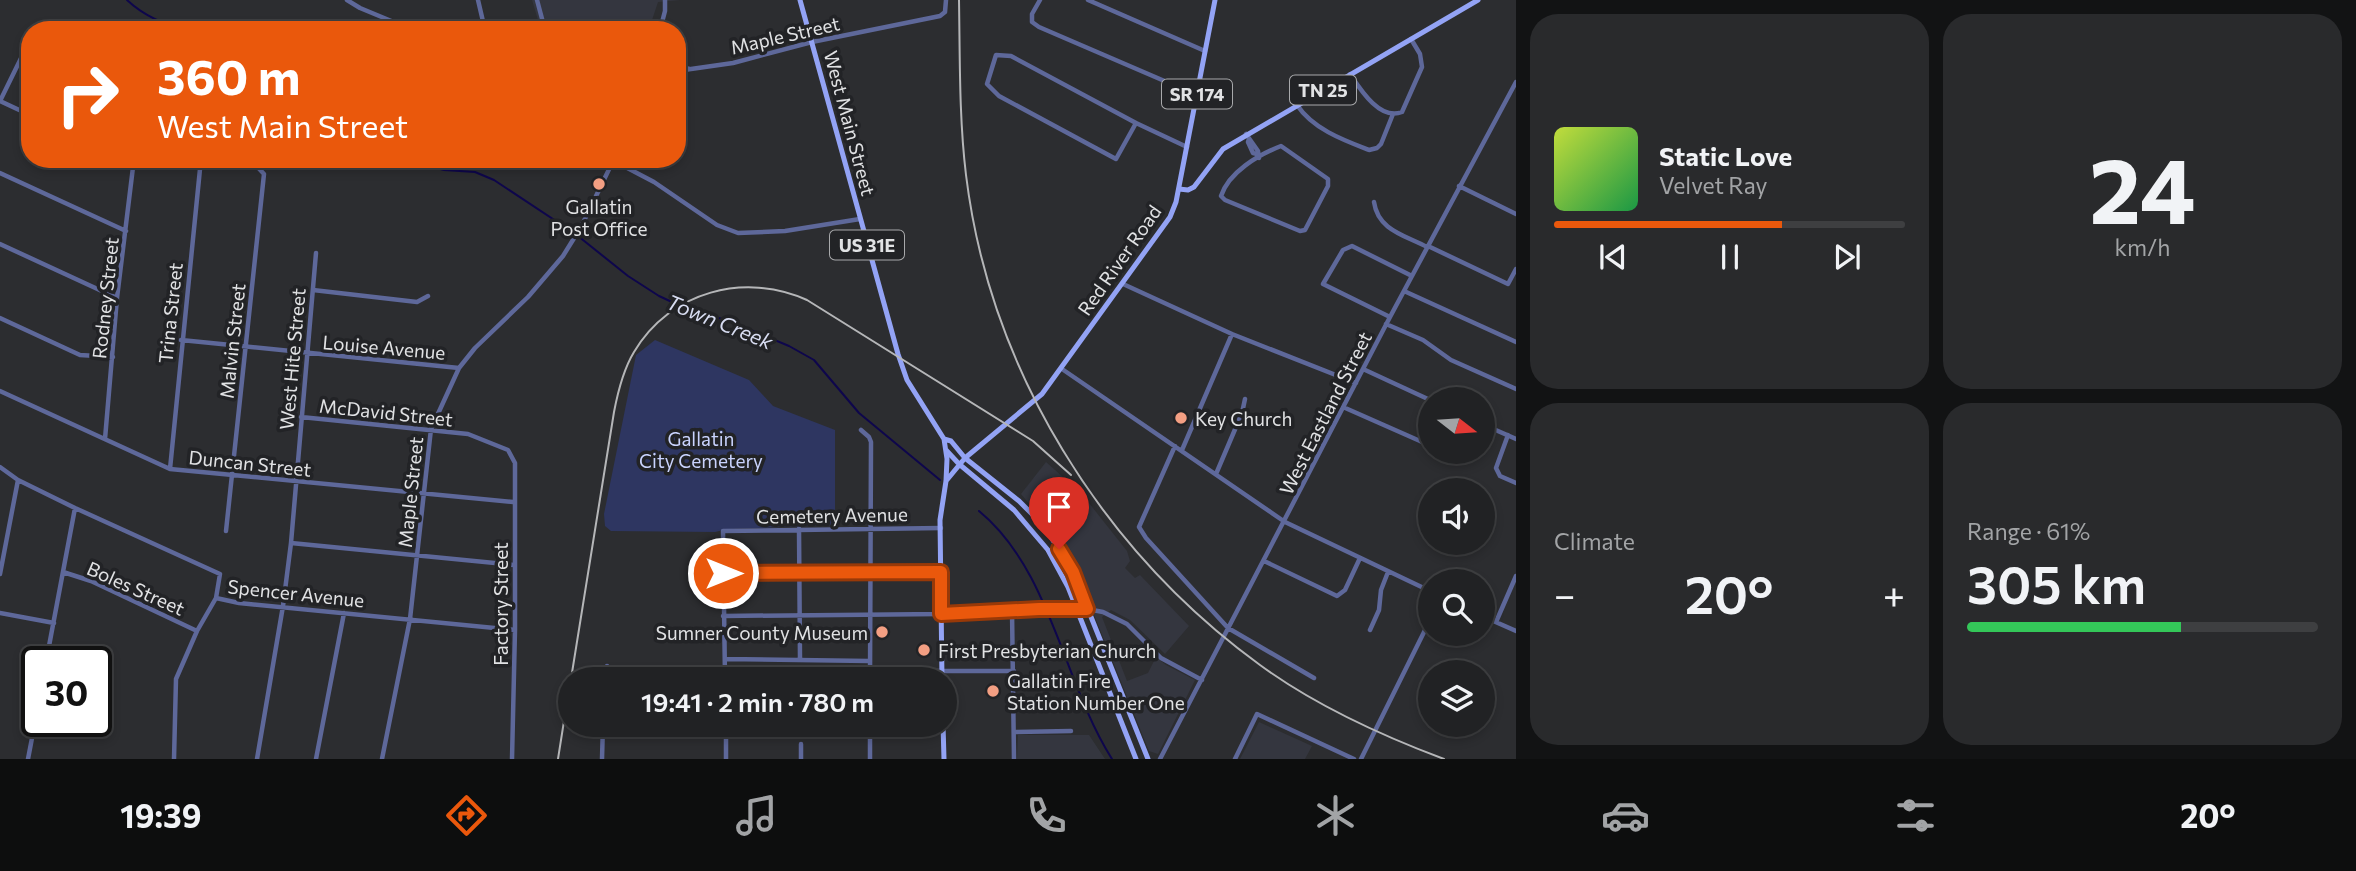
<!DOCTYPE html>
<html lang="en">
<head>
<meta charset="utf-8">
<style>
  body { margin:0; font-family:Commissioner,sans-serif; background:#292a2c; color:#f1f3f6; height:100vh; display:flex; flex-direction:column; font-size:26px; white-space:nowrap }
  * { box-sizing:border-box; margin:0 }
  p { font-size:23px; color:#a2a4a6 }
  .icon { flex:none; width:38px; height:38px; fill:none; stroke:currentColor; stroke-width:2; stroke-linecap:round; stroke-linejoin:round }
  .map { position:relative; flex:1; overflow:hidden }
  .details { display:flex; flex-direction:column; gap:14px; padding:14px; background:#121314; width:840px }
  .details>* { flex:none }
  .hud { position:absolute; left:21px; top:21px; width:665px; height:147px; border-radius:28px; box-shadow:0 4px 10px #0003,0 0 0 2px #3e3f41; background:#ea580c; color:#fff; overflow:hidden }
  .needle { width:46px; rotate:107deg }
  .buttons { position:absolute; left:1418px; top:387px; display:grid; gap:14px }
  .buttons a { display:grid; place-items:center; width:77px; height:77px; border-radius:50%; background:#212224; box-shadow:0 4px 10px #0003,0 0 0 2px #3e3f41; font-size:35px }
  .speed { position:absolute; left:21px; top:646px; display:flex; gap:14px; font-size:35px; font-weight:700; text-align:center }
  .speed>* { display:grid; place-content:center; width:91px; height:91px; border-radius:50%; background:#212224; box-shadow:0 4px 10px #0003,0 0 0 2px #3e3f41; line-height:1 }
  .speed .limit { border:4px solid #111; border-radius:10px; background:#fff; color:#111 }
  .pin { position:absolute; display:grid; place-items:center; width:60px; height:60px; color:#fff; margin:-72px -30px; border-radius:50% 50% 50% 0; rotate:-45deg; box-shadow:0 0 7px #0007 }
  .pin .icon { rotate:45deg }
  .me { position:absolute; width:77px; margin:-38px; rotate:90deg; stroke-linejoin:round; filter:drop-shadow(0 0 5px #0008) }
  .turn { display:flex; align-items:center; gap:24px; height:147px; padding:0 21px; font-size:32px }
  .turn .icon { width:91px; height:91px; stroke-width:2.5 }
  .turn b { display:block; font-size:49px; line-height:60px }
  .big { font-size:52px; font-weight:600; line-height:1.1 }
  .details .tile { flex:1; display:flex; flex-direction:column; justify-content:center; gap:10px; min-width:0; padding:0 24px; border-radius:28px; background:#292a2c }
  .details .dial { align-items:center; gap:0 }
  .dial b { font-size:91px; line-height:1 }
  .song { display:flex; align-items:center; gap:21px }
  .cover { width:84px; height:84px; border-radius:10px; background:linear-gradient(135deg,hsl(70 70% 55%),hsl(140 70% 35%)) }
  .played { height:7px; border-radius:4px; background:linear-gradient(90deg,#ea580c 65%,#3e3f41 65%) }
  .keys { display:flex; justify-content:space-around; direction:ltr }
  .heat { display:flex; justify-content:space-between; align-items:center; font-size:38px; direction:ltr }
  .charge { height:10px; border-radius:5px; background:linear-gradient(90deg,#34c759 61%,#3e3f41 0) }
  .details .tiles { flex:1; display:grid; gap:14px; grid-template-columns:repeat(2,1fr) }
  .trip { position:absolute; left:558px; top:667px; width:399px; height:70px; border-radius:35px; background:#212224; box-shadow:0 4px 10px #0003,0 0 0 2px #3e3f41; font-weight:600; line-height:70px; text-align:center }
  .dock { display:flex; height:112px; justify-content:space-around; align-items:center; background:#0d0e0e; color:#a2a4a6 }
  .dock .icon { width:49px; height:49px }
  .dock .active { color:#ea580c }
  .dock b { font-size:32px; color:#f1f3f6 }
  main { display:flex; flex:1; min-height:0 }
  .map>svg:first-child { display:block }
</style>
</head>
<body>
<main>
<div class="map">
<svg width="1516" height="759" viewBox="0 0 1516 759">
  <rect width="100%" height="100%" fill="#2c2d30"/>
  <path fill="#34363f" d="M 532,0 L 680,0 L 658,2 L 651,23 L 646,30 L 541,30 Z
    M 1046,462 L 1081,493 L 1127,551 L 1130,561 L 1125,568 L 1135,578 L 1140,575 L 1189,626 L 1165,654 L 1130,620 L 1111,610 L 1102,617 L 1127,681 L 1148,673 L 1156,657 L 1166,665 L 1195,680 L 1158,754 L 1149,751 L 1076,570 L 1063,545 L 1021,494 Z
    M 1259,722 L 1312,746 L 1305,759 L 1240,759 Z
    M 1018,735 L 1089,735 L 1105,759 L 1017,759 Z"/>
  <path fill="#2e3661" d="M 655,340 L 749,380 L 773,406 L 835,430 L 835,525 L 728,529 L 715,532 L 611,531 L 605,526 L 604,514 L 636,355 Z"/>
  <g fill="none" stroke-linecap="round" stroke-linejoin="round">
    <path stroke="#0e064c" stroke-width="2" d="M 127,0 C 143,15 165,25 187,30
      M 404,159 L 444,170 L 475,172 L 494,180 L 574,233
      M 578,236 L 628,276 L 659,296 L 687,309 L 729,321 L 789,346 L 814,360 L 859,413 L 940,480
      M 979,511 C 1051,570 1063,682 1112,759"/>
    <path stroke="#5e689a" stroke-width="4.5" d="M 347,0 L 360,8 L 413,30
      M 478,0 L 485,30
      M 537,0 L 545,30
      M 1040,0 L 1032,14 L 1032,22 L 1039,27 L 1197,95
      M 1088,0 L 1205,51
      M 660,30 L 665,11 L 665,0
      M 996,55 L 1011,56 L 1136,123 L 1116,159 L 999,96 L 987,84 Z
      M 677,65 L 689,69
      M 677,71 L 733,63 L 812,42 L 940,16 L 945,12 L 946,0
      M 1350,74 C 1360,89 1380,121 1402,112 L 1422,67 L 1420,54 L 1411,39
      M 0,101 L 26,48 L 30,47
      M 0,101 L 30,115
      M 1297,105 C 1313,129 1343,140 1369,150 L 1377,148 L 1381,144 L 1393,114
      M 1136,123 L 1187,147
      M 1246,134 L 1258,151 L 1259,158
      M 1249,139 L 1248,142 L 1253,153 L 1257,154
      M 1281,146 L 1328,179 L 1328,186 L 1305,230 L 1300,231 L 1225,200 L 1221,196 C 1229,172 1258,155 1281,146 Z
      M 122,159 L 133,165
      M 614,161 L 654,182 L 717,225 L 738,233 L 785,231 L 860,219
      M 0,173 L 126,231
      M 1459,186 L 1516,214
      M 1374,202 C 1378,230 1404,235 1427,247
      M 0,244 L 117,298
      M 1428,246 L 1508,284 L 1516,269
      M 1123,284 L 1232,334 L 1356,383
      M 313,290 L 417,302 L 428,296
      M 1404,291 L 1516,342
      M 1390,317 L 1323,284 L 1343,250 L 1352,246 L 1412,276
      M 0,318 L 80,355 L 113,357
      M 1386,324 L 1423,340 L 1451,360 L 1516,389
      M 181,340 L 459,368
      M 1062,369 L 1285,522 L 1430,591
      M 1363,369 L 1430,400
      M 0,391 L 170,469 L 513,502
      M 1343,407 L 1420,441 L 1424,443 L 1430,439
      M 301,417 L 468,434 L 508,450 L 515,463 L 515,630 L 512,759
      M 1482,424 L 1516,439
      M 861,430 L 869,437 L 871,442 L 870,679
      M 1508,435 L 1496,468 L 1500,476 L 1516,483
      M 105,439 L 117,298 L 134,159
      M 1175,446 L 1139,527 L 1146,538 L 1228,628 L 1314,678
      M 1182,450 L 1232,334
      M 0,467 L 18,480 L 75,508 L 220,574 L 216,598 L 197,631 L 176,679 L 174,759
      M 170,469 L 201,159
      M 1216,474 L 1242,413 L 1245,399
      M 799,529 L 800,660
      M 226,531 L 264,174 L 250,159
      M 291,543 L 514,565
      M 1264,561 L 1337,596 L 1345,590 L 1360,558
      M 63,572 L 91,581 L 197,631
      M 723,573 L 941,572
      M 0,574 L 18,480
      M 216,598 L 239,603 L 515,630
      M 1012,610 L 1014,759
      M 0,613 L 54,623
      M 723,616 L 941,614 L 1049,608 L 1087,609 L 1103,612 L 1127,624 L 1161,658 L 1202,680
      M 1482,616 L 1516,631
      M 1496,622 L 1516,576
      M 1370,630 L 1379,610 L 1381,590 L 1388,572
      M 725,659 L 869,661
      M 46,662 L 75,508
      M 870,671 L 1014,671
      M 606,679 L 607,666
      M 725,679 L 723,531 L 941,528
      M 726,724 L 726,759
      M 1014,732 L 1071,731
      M 28,759 L 37,712
      M 257,759 L 283,606 L 291,543 L 316,253
      M 316,759 L 344,613
      M 382,759 L 410,619 L 431,429 L 459,368 L 475,348 L 528,297 L 563,256 L 581,227 L 614,159
      M 602,759 L 603,724
      M 801,759 L 801,744
      M 870,759 L 870,724
      M 1160,759 L 1390,317 L 1516,82
      M 1235,759 L 1257,714 L 1354,759
      M 1361,759 L 1430,620"/>
    <path stroke="#93a3f5" stroke-width="5" d="M 800,0 L 898,354 L 907,380 L 944,439 L 947,459 L 946,481 L 940,520 L 942,679
      M 1179,189 L 1188,190 L 1194,187 L 1223,149 L 1478,0
      M 944,439 L 951,441 L 965,458 L 1019,501 L 1044,526 L 1073,572 L 1148,759
      M 946,450 L 959,464 L 1014,510 L 1048,550 L 1068,587 L 1136,759
      M 946,481 L 965,458 L 1042,394 L 1170,217 L 1176,202 L 1215,0
      M 943,724 L 944,759"/>
    <path stroke="#b5b6b8" stroke-width="2" d="M 959,0 C 960,58 959,117 966,175 C 990,370 1102,550 1260,665 C 1316,706 1380,735 1444,759
      M 571,679 L 614,412 C 618,391 623,370 634,352 C 670,291 745,272 807,300 L 1033,441 L 1071,475
      M 558,759 L 570,683"/>
  </g>
  <g fill="none" stroke-linecap="round" stroke-linejoin="round">
    <defs>
      <path id="route" d="M 723,573 L 941,572 L 941,614 L 1039,609 L 1087,609 L 1073,572 L 1059,549"/>
    </defs>
    <use href="#route" stroke="#983908" stroke-width="18"/>
    <use href="#route" stroke="#ea580c" stroke-width="12"/>
  </g>
  <g fill="#f39f83" stroke="#222326" stroke-width="2.5">
    <circle cx="599" cy="184" r="7"/>
    <circle cx="1181" cy="418" r="7"/>
    <circle cx="882" cy="632" r="7"/>
    <circle cx="924" cy="650" r="7"/>
    <circle cx="993" cy="691" r="7"/>
  </g>
  <g text-anchor="middle" dominant-baseline="central" stroke-width="7" stroke-linejoin="round" paint-order="stroke">
    <g fill="#222326" stroke="#a8a9ab" stroke-width="2">
      <rect x="1290" y="75.5" width="66" height="29" rx="5"/>
      <rect x="1162" y="79.5" width="70" height="29" rx="5"/>
      <rect x="830" y="230.5" width="74" height="29" rx="5"/>
    </g>
    <g font-size="18" font-weight="bold" fill="#e1e2e4">
      <text x="1323" y="90">TN 25</text>
      <text x="1197" y="94">SR 174</text>
      <text x="867" y="245">US 31E</text>
    </g>
    <g font-size="19" fill="#e1e2e4" stroke="#222326">
      <text transform="translate(785 35) rotate(-13)">Maple Street</text>
      <text transform="translate(850 123) rotate(75)">West Main Street</text>
      <text transform="translate(1119 260) rotate(-55)">Red River Road</text>
      <text transform="translate(105 298) rotate(-84)">Rodney Street</text>
      <text transform="translate(170 313) rotate(-84)">Trina Street</text>
      <text transform="translate(232 341) rotate(-84)">Malvin Street</text>
      <text transform="translate(384 347) rotate(5)">Louise Avenue</text>
      <text transform="translate(292 359) rotate(-85)">West Hite Street</text>
      <text transform="translate(386 412) rotate(6)">McDavid Street</text>
      <text transform="translate(1325 413) rotate(-63)">West Eastland Street</text>
      <text transform="translate(250 463) rotate(6)">Duncan Street</text>
      <text transform="translate(410 492) rotate(-84)">Maple Street</text>
      <text transform="translate(832 515) rotate(-1)">Cemetery Avenue</text>
      <text transform="translate(136 588) rotate(24)">Boles Street</text>
      <text transform="translate(296 593) rotate(6)">Spencer Avenue</text>
      <text transform="translate(500 604) rotate(-90)">Factory Street</text>
    </g>
    <g font-size="19" fill="#e1e2e4" stroke="#222326" text-anchor="start">
      <text x="599" y="206" text-anchor="middle">Gallatin<tspan x="599" dy="22">Post Office</tspan></text>
      <text x="1195" y="418">Key Church</text>
      <text x="868" y="632" text-anchor="end">Sumner County Museum</text>
      <text x="938" y="650">First Presbyterian Church</text>
      <text x="1007" y="680">Gallatin Fire<tspan x="1007" dy="22">Station Number One</tspan></text>
    </g>
    <g font-size="19" fill="#c9d3fd" stroke="#222326">
      <text x="701" y="438">Gallatin<tspan x="701" dy="22">City Cemetery</tspan></text>
    </g>
    <g font-size="21" font-style="italic" fill="#d7dcf1" stroke="#222326">
      <text transform="translate(720 321) rotate(22)">Town Creek</text>
    </g>
  </g>
</svg>
<div class="buttons">
<a><svg class="needle" viewBox="-14 -14 28 28"><path d="M0-13l5 13h-10z" fill="#e53935"/><path d="M0 13l5-13h-10z" fill="#a2a4a6"/></svg></a>
<a><svg class="icon" aria-label="sound" viewBox="0 0 24 24"><path d="M4 9h4l5-4v14l-5-4H4zM17 9q2 3 0 6"/></svg></a>
<a><svg class="icon" aria-label="search" viewBox="0 0 24 24"><circle cx="10" cy="10" r="6"/><path d="M15 15l6 6"/></svg></a>
<a><svg class="icon" aria-label="layers" viewBox="0 0 24 24"><path d="M12 4l9 5-9 5-9-5zM3 14l9 5 9-5"/></svg></a>
</div>
<div class="speed"><div class="limit">30</div></div>
<div class="pin" style="left:1059px;top:549px;background:#d93025"><svg class="icon" aria-label="arrive" viewBox="0 0 24 24"><path d="M6 21V4h12l-3 4 3 4H6"/></svg></div>
<svg class="me" style="left:723px;top:573px" viewBox="-20 -20 40 40"><circle r="17" fill="#ea580c" stroke="#fff" stroke-width="3"/><path d="M0-11L8 9 0 5-8 9z" fill="#fff"/></svg>
<div class="trip">19:41 · 2 min · 780 m</div>
<div class="hud">
<div class="turn"><svg class="icon" aria-label="right" viewBox="0 0 24 24"><path d="M7 20v-9h11M14 6l5 5-5 5"/></svg><div><b>360 m</b>West Main Street</div></div>
</div>
</div>
<section class="details">
<div class="tiles">
<div class="tile">
<div class="song"><i class="cover"></i><div><b>Static Love</b><p>Velvet Ray</p></div></div>
<div class="played"></div>
<div class="keys"><svg class="icon" aria-label="previous" viewBox="0 0 24 24"><path d="M18 5L8 12l10 7zM5 5v14"/></svg><svg class="icon" aria-label="pause" viewBox="0 0 24 24"><path d="M8 5v14M16 5v14"/></svg><svg class="icon" aria-label="next" viewBox="0 0 24 24"><path d="M6 5l10 7-10 7zM19 5v14"/></svg></div>
</div>
<div class="tile dial"><b>24</b><p>km/h</p></div>
<div class="tile"><p>Climate</p>
<div class="heat"><a>−</a><b class="big">20°</b><a>+</a></div>
</div>
<div class="tile"><p>Range · 61%</p><b class="big">305 km</b><div class="charge"></div></div>
</div>
</section>
</main>
<nav class="dock">
<b>19:39</b>
<svg class="icon active" aria-label="directions" viewBox="0 0 24 24"><path d="M12 3l9 9-9 9-9-9zM9 14v-3h6M13 9l2 2-2 2"/></svg>
<svg class="icon" aria-label="music" viewBox="0 0 24 24"><path d="M9 18V5l10-2v13"/><circle cx="6" cy="18" r="3"/><circle cx="16" cy="16" r="3"/></svg>
<svg class="icon" aria-label="phone" viewBox="0 0 24 24"><path d="M5 4h4l2 5-3 2q2 4 5 5l2-3 5 2v4C11 20 4 13 5 4z"/></svg>
<svg class="icon" aria-label="climate" viewBox="0 0 24 24"><path d="M12 3v18M4 7l16 10M4 17L20 7"/></svg>
<svg class="icon" aria-label="car" viewBox="0 0 24 24"><path d="M5 17H2v-5l4-1 3-4h7l3 4 3 1v5h-3M9 17h6M6 11h13"/><circle cx="7" cy="17" r="2"/><circle cx="17" cy="17" r="2"/></svg>
<svg class="icon" aria-label="filters" viewBox="0 0 24 24"><path d="M4 7h16M4 17h16"/><circle cx="9" cy="7" r="2"/><circle cx="15" cy="17" r="2"/></svg>
<b>20°</b>
</nav>
</body>
</html>
